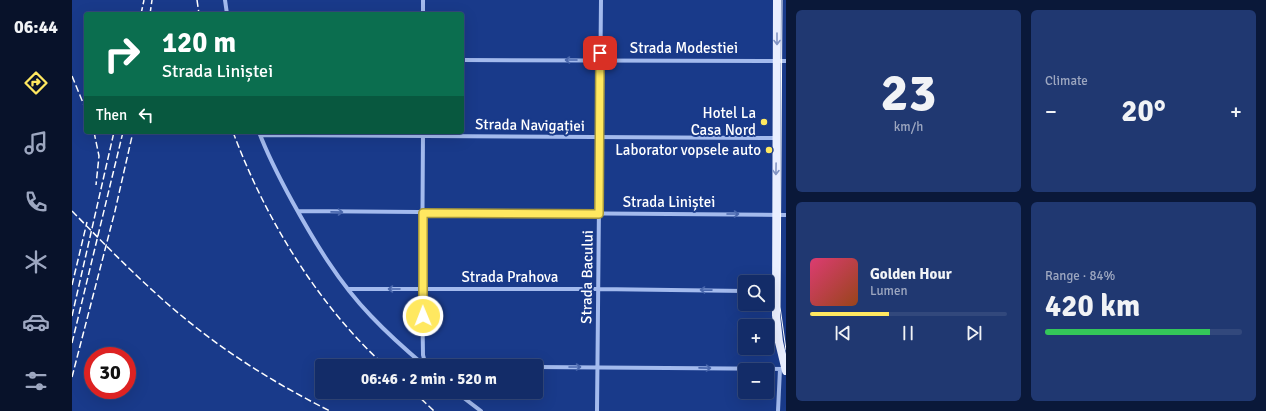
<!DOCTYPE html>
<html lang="en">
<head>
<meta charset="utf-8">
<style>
  body { margin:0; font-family:Signika,sans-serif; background:#203871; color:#f1f3f6; height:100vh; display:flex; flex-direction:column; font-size:15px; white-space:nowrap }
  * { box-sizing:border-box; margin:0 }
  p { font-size:13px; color:#9da7c0 }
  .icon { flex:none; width:22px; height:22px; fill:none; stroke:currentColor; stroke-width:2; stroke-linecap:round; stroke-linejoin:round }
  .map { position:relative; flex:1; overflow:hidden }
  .sheet { display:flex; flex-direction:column; gap:10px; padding:10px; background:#0a1839; width:480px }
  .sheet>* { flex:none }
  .top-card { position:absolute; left:12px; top:12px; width:380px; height:122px; border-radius:4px; box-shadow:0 4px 16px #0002,0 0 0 1px #32487c; background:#0b6e4f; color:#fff; overflow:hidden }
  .tools { position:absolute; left:666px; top:275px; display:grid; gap:8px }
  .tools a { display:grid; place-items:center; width:36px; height:36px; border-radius:4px; background:#132c68; box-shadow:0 4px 16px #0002,0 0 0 1px #32487c; font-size:20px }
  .speed { position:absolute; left:12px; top:347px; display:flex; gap:8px; font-size:20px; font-weight:700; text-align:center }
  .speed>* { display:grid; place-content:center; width:52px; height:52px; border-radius:50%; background:#132c68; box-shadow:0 4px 16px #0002,0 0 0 1px #32487c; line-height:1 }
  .speed .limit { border:6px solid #d22; background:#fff; color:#111 }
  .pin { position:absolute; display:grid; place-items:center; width:34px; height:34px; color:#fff; margin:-17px; border-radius:8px; box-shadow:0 2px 6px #0006 }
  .me { position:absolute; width:44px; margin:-22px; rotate:359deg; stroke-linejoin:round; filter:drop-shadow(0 0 3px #0008) }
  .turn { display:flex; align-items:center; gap:14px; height:84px; padding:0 12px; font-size:18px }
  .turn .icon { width:52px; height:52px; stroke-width:2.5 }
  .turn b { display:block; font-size:28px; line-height:34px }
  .then { display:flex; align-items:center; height:38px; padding:0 12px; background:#0003; gap:8px; font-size:15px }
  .big { font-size:30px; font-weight:800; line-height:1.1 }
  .sheet .tile { flex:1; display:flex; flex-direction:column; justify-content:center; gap:6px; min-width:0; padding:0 14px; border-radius:6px; background:#203871 }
  .sheet .dial { align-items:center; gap:0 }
  .dial b { font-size:52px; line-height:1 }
  .song { display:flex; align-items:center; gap:12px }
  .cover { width:48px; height:48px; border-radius:6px; background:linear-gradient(135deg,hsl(340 70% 55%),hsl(20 70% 35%)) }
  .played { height:4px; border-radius:2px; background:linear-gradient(90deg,#ffe860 40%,#32487c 40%) }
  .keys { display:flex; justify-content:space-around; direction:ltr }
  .heat { display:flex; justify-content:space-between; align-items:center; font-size:22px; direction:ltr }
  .charge { height:6px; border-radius:3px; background:linear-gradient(90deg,#34c759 84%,#32487c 0) }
  .sheet .tiles { flex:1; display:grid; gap:10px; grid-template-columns:repeat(2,1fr) }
  .trip { position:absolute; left:243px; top:359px; width:228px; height:40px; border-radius:4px; background:#132c68; box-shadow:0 4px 16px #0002,0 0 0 1px #32487c; font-weight:800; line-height:40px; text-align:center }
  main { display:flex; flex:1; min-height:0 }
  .tab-bar { display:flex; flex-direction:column; width:72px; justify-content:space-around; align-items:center; background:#08122a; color:#9da7c0 }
  .tab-bar .icon { width:28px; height:28px }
  .tab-bar .selected { color:#ffe860 }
  .tab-bar b { font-size:18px; color:#f1f3f6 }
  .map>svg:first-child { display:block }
</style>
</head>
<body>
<main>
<nav class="tab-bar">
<b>06:44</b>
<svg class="icon selected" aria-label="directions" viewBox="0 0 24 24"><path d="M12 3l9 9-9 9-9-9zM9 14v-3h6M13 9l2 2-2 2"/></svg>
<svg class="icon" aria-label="music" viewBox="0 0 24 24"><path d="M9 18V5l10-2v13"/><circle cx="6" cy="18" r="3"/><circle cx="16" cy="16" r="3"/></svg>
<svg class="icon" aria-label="phone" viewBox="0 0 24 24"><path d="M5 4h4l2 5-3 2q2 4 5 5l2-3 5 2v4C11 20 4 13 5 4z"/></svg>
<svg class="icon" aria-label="climate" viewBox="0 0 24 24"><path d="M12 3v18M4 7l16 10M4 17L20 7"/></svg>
<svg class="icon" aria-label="car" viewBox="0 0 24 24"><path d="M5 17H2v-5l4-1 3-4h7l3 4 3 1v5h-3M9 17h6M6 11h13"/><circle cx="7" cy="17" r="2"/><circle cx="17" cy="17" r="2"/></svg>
<svg class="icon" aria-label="filters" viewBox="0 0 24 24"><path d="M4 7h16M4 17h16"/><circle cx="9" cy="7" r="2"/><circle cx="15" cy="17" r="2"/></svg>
</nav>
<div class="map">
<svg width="714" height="411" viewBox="0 0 714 411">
  <rect width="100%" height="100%" fill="#193a8a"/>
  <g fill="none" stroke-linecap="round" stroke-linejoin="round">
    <path stroke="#a3baed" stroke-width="4" d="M 153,0 L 155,14
      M 351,14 L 351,0
      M 390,60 L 714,61
      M 187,132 C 196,156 208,179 220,201 C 242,241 267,283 299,316 C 316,334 334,350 353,366
      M 351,132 L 350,289 L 351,355 L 354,366
      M 188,135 L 705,138
      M 226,211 L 714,215
      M 276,289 L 526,289 L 673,291
      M 695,291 L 704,291
      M 464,367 L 713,369
      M 384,392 L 409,411
      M 525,411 L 529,0
      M 706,411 L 708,369"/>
    <path stroke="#eaefff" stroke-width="8" d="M 705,0 L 704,315 L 707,342 L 714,371"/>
    <path stroke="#fff" stroke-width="1" d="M 710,0 L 708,307 L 714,350"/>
    <path stroke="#fff" stroke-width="1.5" stroke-dasharray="7 3" stroke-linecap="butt" d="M 125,0 L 127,14
      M 69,14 L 72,0
      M 78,14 L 80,0
      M 0,76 L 14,110
      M 22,132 L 27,156 L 24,185
      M 161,132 C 193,218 245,304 313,366
      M 0,211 C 40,252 81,294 126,329 C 167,361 212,388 258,411
      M 0,285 L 15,222
      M 0,316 L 42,132
      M 0,343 L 51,132
      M 0,377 L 43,211 L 61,132
      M 342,392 L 362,411"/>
  </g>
  <defs><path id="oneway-shaft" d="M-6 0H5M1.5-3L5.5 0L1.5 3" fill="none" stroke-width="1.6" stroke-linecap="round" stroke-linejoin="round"/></defs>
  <g stroke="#8294c4">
    <use href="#oneway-shaft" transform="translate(705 39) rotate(90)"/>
    <use href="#oneway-shaft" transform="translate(704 169) rotate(91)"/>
  </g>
  <g stroke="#4967ad">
    <use href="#oneway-shaft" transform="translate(499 60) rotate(180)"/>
    <use href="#oneway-shaft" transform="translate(265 212) rotate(1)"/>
    <use href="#oneway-shaft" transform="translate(661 214)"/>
    <use href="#oneway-shaft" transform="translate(322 289) rotate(180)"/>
    <use href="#oneway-shaft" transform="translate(634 290) rotate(-179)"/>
    <use href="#oneway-shaft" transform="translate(503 367)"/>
    <use href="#oneway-shaft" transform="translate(633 368) rotate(1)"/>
  </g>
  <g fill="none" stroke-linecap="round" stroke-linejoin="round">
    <defs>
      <path id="route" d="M 351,316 L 351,213 L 527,214 L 528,53"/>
    </defs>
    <use href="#route" stroke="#a6973e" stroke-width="10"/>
    <use href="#route" stroke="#ffe860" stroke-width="7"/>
  </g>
  <g fill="#ffe860" stroke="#193a8a" stroke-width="1.5">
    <circle cx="692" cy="122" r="4"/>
    <circle cx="697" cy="150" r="4"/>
  </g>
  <g text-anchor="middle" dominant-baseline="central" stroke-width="4" stroke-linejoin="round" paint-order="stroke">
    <g font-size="15" fill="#fff" stroke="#193a8a">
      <text x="612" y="48">Strada Modestiei</text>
      <text transform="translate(458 125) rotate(1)">Strada Navigației</text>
      <text x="597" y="202">Strada Liniștei</text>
      <text x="438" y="277">Strada Prahova</text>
      <text transform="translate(515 277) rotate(-89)">Strada Bacului</text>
    </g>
    <g font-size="15" fill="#fff" stroke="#193a8a" text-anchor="end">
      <text x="684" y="113">Hotel La<tspan x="684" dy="17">Casa Nord</tspan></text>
      <text x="689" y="150">Laborator vopsele auto</text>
    </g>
  </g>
</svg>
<div class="tools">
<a><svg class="icon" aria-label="search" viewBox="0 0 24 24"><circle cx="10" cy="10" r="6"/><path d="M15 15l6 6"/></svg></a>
<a>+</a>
<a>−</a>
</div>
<div class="speed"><div class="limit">30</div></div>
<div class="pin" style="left:528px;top:53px;background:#d93025"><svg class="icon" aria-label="arrive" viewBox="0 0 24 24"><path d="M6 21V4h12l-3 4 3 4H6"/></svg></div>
<svg class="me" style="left:351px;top:316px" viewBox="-20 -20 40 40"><circle r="17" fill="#ffe860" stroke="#fff" stroke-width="3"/><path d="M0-11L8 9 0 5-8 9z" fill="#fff"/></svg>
<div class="trip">06:46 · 2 min · 520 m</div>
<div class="top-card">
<div class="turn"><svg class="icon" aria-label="right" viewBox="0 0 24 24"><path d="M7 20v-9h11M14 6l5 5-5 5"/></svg><div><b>120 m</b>Strada Liniștei</div></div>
<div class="then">Then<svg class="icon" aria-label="left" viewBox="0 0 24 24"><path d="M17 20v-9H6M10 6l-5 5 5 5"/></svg></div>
</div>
</div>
<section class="sheet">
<div class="tiles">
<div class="tile dial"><b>23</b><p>km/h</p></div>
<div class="tile"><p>Climate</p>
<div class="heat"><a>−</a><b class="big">20°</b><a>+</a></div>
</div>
<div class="tile">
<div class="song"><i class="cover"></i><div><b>Golden Hour</b><p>Lumen</p></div></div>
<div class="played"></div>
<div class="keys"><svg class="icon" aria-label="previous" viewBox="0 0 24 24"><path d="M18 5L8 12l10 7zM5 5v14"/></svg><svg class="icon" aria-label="pause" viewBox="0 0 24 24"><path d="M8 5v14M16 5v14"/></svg><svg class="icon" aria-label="next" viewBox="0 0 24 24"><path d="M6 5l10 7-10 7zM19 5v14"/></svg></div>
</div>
<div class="tile"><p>Range · 84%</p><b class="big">420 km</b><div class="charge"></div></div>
</div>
</section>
</main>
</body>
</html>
